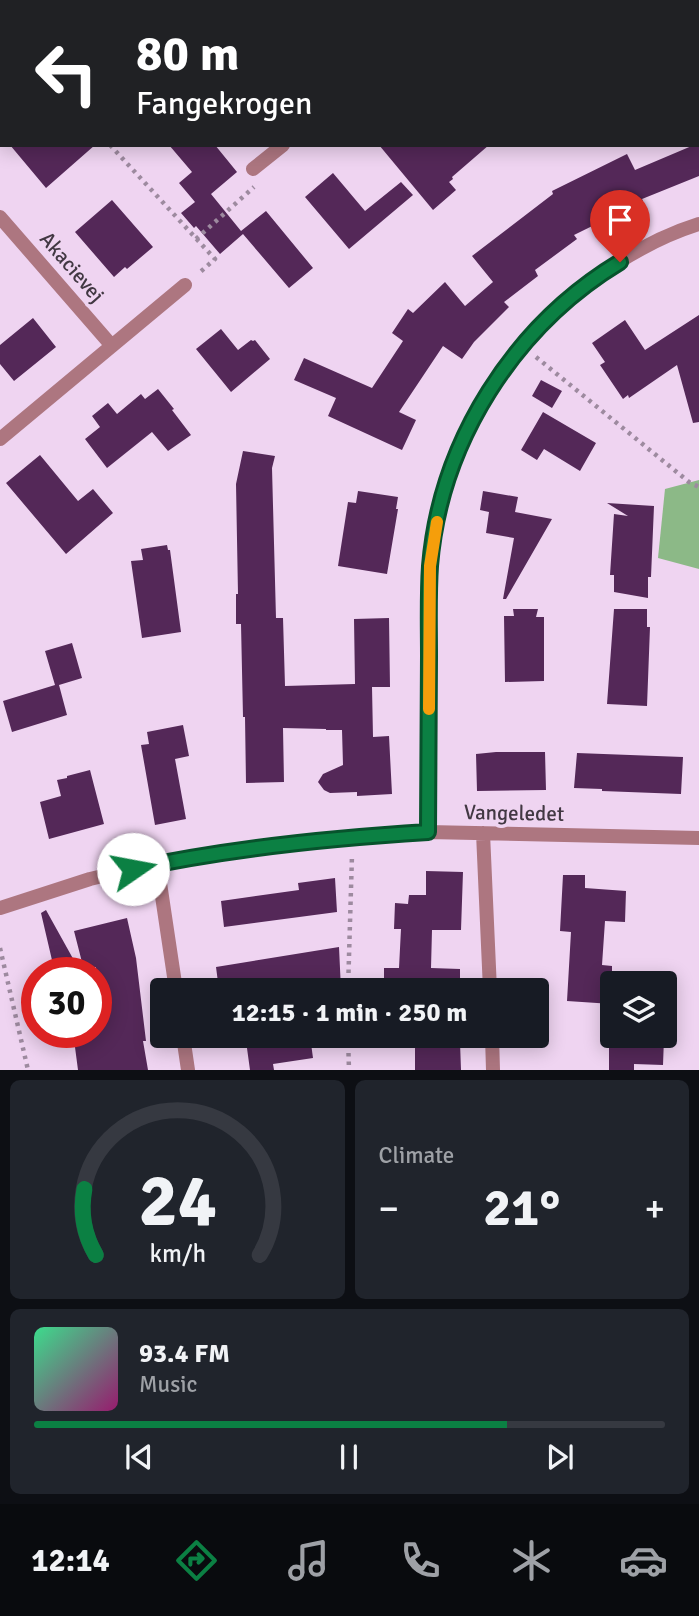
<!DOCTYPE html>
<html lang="en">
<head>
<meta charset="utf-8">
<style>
  body { margin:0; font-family:Signika,sans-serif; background:#20242c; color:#f1f3f6; height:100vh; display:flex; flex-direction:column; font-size:26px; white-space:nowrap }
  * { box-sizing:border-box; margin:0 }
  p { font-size:23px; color:#9ea1a6 }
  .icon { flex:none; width:38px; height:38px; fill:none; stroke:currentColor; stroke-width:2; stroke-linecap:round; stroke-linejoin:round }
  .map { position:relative; height:1070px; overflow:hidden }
  .sheet { display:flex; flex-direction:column; gap:10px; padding:10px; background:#0d0f14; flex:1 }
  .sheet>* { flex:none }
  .top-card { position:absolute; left:0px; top:0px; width:700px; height:147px; box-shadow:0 4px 18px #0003; background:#202124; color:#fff; overflow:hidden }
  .controls { position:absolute; left:600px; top:971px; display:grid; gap:14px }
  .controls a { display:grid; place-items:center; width:77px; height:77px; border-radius:7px; background:#171b24; box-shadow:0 4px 18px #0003; font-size:35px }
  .speed { position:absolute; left:21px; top:957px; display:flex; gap:14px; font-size:35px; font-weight:700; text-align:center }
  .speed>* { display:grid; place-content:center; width:91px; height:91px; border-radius:50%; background:#171b24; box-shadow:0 4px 18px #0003; line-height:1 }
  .speed .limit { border:10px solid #d22; background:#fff; color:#111 }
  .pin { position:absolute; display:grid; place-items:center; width:60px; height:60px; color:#fff; margin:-72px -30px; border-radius:50% 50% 50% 0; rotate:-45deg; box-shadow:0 0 7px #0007 }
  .pin .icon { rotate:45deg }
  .me { position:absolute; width:77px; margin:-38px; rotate:78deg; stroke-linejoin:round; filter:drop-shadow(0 0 5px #0008) }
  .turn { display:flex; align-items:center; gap:24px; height:147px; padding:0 21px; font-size:32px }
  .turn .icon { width:91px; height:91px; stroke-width:2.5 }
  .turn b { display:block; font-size:49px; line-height:60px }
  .big { font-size:52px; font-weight:800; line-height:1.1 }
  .sheet .widget { flex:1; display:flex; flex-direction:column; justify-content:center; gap:10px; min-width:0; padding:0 24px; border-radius:10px; background:#20242c }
  .sheet .dial { align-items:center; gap:0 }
  .dial svg { height:182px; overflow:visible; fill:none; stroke:#363941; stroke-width:7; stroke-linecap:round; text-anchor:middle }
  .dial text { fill:#f1f3f6; stroke:none }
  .song { display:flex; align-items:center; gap:21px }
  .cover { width:84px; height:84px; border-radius:10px; background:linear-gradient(135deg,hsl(150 70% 55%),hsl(320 70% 35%)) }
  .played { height:7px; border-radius:4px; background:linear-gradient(90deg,#0b8043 75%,#363941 75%) }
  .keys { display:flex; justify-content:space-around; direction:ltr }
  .heat { display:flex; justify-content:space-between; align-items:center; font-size:38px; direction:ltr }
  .sheet .tiles { flex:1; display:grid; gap:10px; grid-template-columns:1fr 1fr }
  .widget:last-child { grid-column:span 2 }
  .trip { position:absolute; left:150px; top:978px; width:399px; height:70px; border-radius:7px; background:#171b24; box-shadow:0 4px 18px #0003; font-weight:800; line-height:70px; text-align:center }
  .menu { display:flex; height:112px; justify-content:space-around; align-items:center; background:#090b0e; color:#9ea1a6 }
  .menu .icon { width:49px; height:49px }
  .menu .current { color:#0b8043 }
  .menu b { font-size:32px; color:#f1f3f6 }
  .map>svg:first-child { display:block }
</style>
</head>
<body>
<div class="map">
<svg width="699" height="1070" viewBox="0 0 699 1070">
  <rect width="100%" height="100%" fill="#efd4f1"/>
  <path fill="#8cb987" d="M 699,480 L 699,569 L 658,558 L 665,489 Z"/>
  <path fill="#542858" d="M 699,143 L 699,176 L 642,199 L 643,201 L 574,235 L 577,239 L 535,270 L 538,276 L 504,302 L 509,307 L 474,342 L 462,359 L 443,346 L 399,412 L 416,420 L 402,450 L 328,416 L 336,398 L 294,380 L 304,358 L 372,388 L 403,341 L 392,333 L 408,309 L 413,313 L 445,282 L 465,306 L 493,282 L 472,256 L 553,194 L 552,191 L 627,154 L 635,170 L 694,145 L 698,145 Z
    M 10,145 L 95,145 L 46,188 Z
    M 169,145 L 215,145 L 237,172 L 211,194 L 241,231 L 266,211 L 313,268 L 289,288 L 243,234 L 220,254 L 196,226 L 194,228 L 181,213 L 195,202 L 179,183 L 192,172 Z
    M 379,145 L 489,145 L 452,177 L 453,179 L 449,182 L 456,190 L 433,210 Z
    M 333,173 L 365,211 L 401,182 L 413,195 L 349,249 L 305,197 Z
    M 112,200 L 153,247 L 127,269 L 125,267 L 114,277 L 75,232 Z
    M 699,315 L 699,422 L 693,423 L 677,365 L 629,398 L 628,395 L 623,399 L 600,365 L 605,362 L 592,343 L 625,320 L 645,350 Z
    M 33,318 L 56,347 L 14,381 L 0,364 L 0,345 Z
    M 221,329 L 238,350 L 251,340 L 253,341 L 255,340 L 270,359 L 231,392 L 196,349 Z
    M 541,380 L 562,391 L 552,408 L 532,396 Z
    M 158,389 L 174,409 L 172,410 L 191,435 L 168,451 L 152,432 L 107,468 L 85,439 L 100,427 L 92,416 L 108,403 L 117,414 L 141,394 L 145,399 Z
    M 543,412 L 596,443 L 580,471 L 544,449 L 537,460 L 521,450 Z
    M 243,451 L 275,456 L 272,468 L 276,618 L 283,618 L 285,686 L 355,684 L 354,619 L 389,618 L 390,687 L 372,687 L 373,737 L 389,736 L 392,794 L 357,796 L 357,792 L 330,793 L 324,790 L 318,782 L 323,774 L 343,765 L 342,730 L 326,730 L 326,729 L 283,728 L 284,782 L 246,783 L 245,717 L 243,717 L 241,624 L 236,624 L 236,594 L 238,594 L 236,484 Z
    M 40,455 L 78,501 L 93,489 L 113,513 L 66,554 L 6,483 Z
    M 358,491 L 398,497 L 396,509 L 398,509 L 387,574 L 338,566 L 348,502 L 356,503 Z
    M 483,491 L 518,497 L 515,512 L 552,519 L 506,599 L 503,599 L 514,538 L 486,533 L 489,512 L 480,510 Z
    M 607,503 L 654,506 L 651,577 L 648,577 L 648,598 L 614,592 L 614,575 L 610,575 L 614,514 L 628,516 Z
    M 167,545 L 168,550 L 170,550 L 181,632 L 142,638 L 131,561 L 143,560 L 141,549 Z
    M 513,609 L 538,609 L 536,617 L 544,617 L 544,681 L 505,682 L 504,616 L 514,616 Z
    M 614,609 L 647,609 L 647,627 L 650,627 L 647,706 L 607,704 Z
    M 72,643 L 82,678 L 59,685 L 67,715 L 12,732 L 3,701 L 55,685 L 45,651 Z
    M 183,725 L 189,756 L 175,759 L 186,819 L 155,825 L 141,745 L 149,744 L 147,732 Z
    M 496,752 L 545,752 L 546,790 L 477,791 L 476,754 Z
    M 577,753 L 683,757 L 681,794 L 602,791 L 602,789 L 574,788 Z
    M 90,770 L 104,824 L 49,839 L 40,802 L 61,796 L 57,780 L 67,778 L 67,776 Z
    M 426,871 L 463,872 L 461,930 L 432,930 L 431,968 L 460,969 L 460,990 L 384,990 L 384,968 L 399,968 L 401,929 L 394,929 L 395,903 L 408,904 L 409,895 L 426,895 Z
    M 563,875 L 585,875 L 585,888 L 626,891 L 625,922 L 605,921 L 602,965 L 612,966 L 612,1004 L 567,1001 L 571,932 L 560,931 Z
    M 335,878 L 337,912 L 224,927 L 221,901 L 299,890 L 298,883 Z
    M 46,910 L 81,973 L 55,973 L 41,913 Z
    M 127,918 L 136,958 L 146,1041 L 143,1041 L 148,1070 L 78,1070 L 73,1032 L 96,1032 L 96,967 L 84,970 L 74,931 Z
    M 339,947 L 341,990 L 319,990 L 318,985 L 287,990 L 219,990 L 216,967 Z
    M 266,1036 L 310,1036 L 313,1058 L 273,1064 L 274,1070 L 250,1070 L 246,1041 L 266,1038 Z
    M 609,1038 L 664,1038 L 663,1065 L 634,1064 L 634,1070 L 609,1070 Z
    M 460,1042 L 461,1070 L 415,1070 L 415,1045 L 427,1045 L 427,1043 Z"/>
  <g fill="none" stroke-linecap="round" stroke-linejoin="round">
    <path stroke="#9d8a9f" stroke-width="4.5" stroke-dasharray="3.5 5" stroke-linecap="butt" d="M 12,2 L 14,0
      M 500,2 L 502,0
      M 0,13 L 2,11
      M 0,25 L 2,27
      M 0,75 L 2,74
      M 110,145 L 215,259 L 198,274
      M 196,239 L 254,187
      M 536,357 L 689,482 L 699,487
      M 0,948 L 28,1070
      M 348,990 L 352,855
      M 348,1036 L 349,1070"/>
    <path stroke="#ad7680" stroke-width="14" d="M 461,2 L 463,0
      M 253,169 L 283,145
      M 0,217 L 112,346
      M 0,439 L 185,285
      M 428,832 C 428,770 429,708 429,647 C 430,599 428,551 440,504 C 459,435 494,374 544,322 C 583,281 644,241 699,224
      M 483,833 L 490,990
      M 157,863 L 176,990
      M 0,908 L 90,879 L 157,863 L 215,853 L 352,837 L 428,832 L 699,838
      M 183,1036 L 188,1070
      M 492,1036 L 493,1070"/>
  </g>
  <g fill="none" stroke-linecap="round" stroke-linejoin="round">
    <defs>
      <path id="route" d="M 133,869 C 231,848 329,838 428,832 C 428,774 429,715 429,656 C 429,627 428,596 430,566 C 440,442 514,326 620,262"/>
    </defs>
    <use href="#route" stroke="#07532c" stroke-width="18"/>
    <use href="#route" stroke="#0b8043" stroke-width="12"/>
    <path stroke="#f59e0b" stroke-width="12" d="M 429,709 L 430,566 L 437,522"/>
  </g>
  <g text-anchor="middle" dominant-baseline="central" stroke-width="7" stroke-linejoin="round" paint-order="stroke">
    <g font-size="21" fill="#423843" stroke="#efd4f1">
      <text transform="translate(72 267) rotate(49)">Akacievej</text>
      <text transform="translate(514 813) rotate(1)">Vangeledet</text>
    </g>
  </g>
</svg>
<div class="controls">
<a><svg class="icon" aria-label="layers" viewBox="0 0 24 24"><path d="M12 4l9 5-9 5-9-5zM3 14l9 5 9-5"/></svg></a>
</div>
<div class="speed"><div class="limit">30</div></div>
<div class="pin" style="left:620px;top:262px;background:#d93025"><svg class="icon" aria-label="arrive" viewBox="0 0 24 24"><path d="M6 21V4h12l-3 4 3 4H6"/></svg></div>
<svg class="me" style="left:133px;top:869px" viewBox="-20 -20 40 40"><circle r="19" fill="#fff"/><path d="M0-13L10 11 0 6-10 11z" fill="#0b8043"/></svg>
<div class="trip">12:15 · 1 min · 250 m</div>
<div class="top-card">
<div class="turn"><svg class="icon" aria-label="left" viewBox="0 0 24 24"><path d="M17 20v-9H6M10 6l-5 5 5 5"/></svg><div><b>80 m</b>Fangekrogen</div></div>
</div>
</div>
<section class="sheet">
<div class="tiles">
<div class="widget dial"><svg viewBox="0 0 100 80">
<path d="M14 69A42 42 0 1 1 86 69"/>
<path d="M14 69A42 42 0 0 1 9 40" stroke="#0b8043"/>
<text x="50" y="56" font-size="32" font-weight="700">24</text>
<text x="50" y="72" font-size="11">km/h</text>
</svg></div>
<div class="widget"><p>Climate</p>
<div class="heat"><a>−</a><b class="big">21°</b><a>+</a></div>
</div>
<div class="widget">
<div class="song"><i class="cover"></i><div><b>93.4 FM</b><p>Music</p></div></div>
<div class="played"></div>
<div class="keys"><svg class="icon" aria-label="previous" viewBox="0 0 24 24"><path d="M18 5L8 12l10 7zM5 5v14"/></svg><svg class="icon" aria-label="pause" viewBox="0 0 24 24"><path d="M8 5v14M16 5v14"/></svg><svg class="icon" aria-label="next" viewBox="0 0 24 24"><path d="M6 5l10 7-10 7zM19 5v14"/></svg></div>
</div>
</div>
</section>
<nav class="menu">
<b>12:14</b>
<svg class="icon current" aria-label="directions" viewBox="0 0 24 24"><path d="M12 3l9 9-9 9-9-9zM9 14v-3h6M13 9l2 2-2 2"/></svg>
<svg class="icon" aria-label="music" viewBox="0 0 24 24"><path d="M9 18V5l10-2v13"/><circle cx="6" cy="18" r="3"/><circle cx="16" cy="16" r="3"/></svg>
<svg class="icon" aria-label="phone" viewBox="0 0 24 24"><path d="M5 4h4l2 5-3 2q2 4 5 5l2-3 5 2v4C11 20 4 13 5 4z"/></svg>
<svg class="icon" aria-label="climate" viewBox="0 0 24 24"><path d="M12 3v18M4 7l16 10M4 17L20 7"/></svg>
<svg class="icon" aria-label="car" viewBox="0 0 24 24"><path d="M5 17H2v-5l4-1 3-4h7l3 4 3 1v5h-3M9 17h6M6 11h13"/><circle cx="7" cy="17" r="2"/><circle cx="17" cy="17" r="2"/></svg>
</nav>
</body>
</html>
